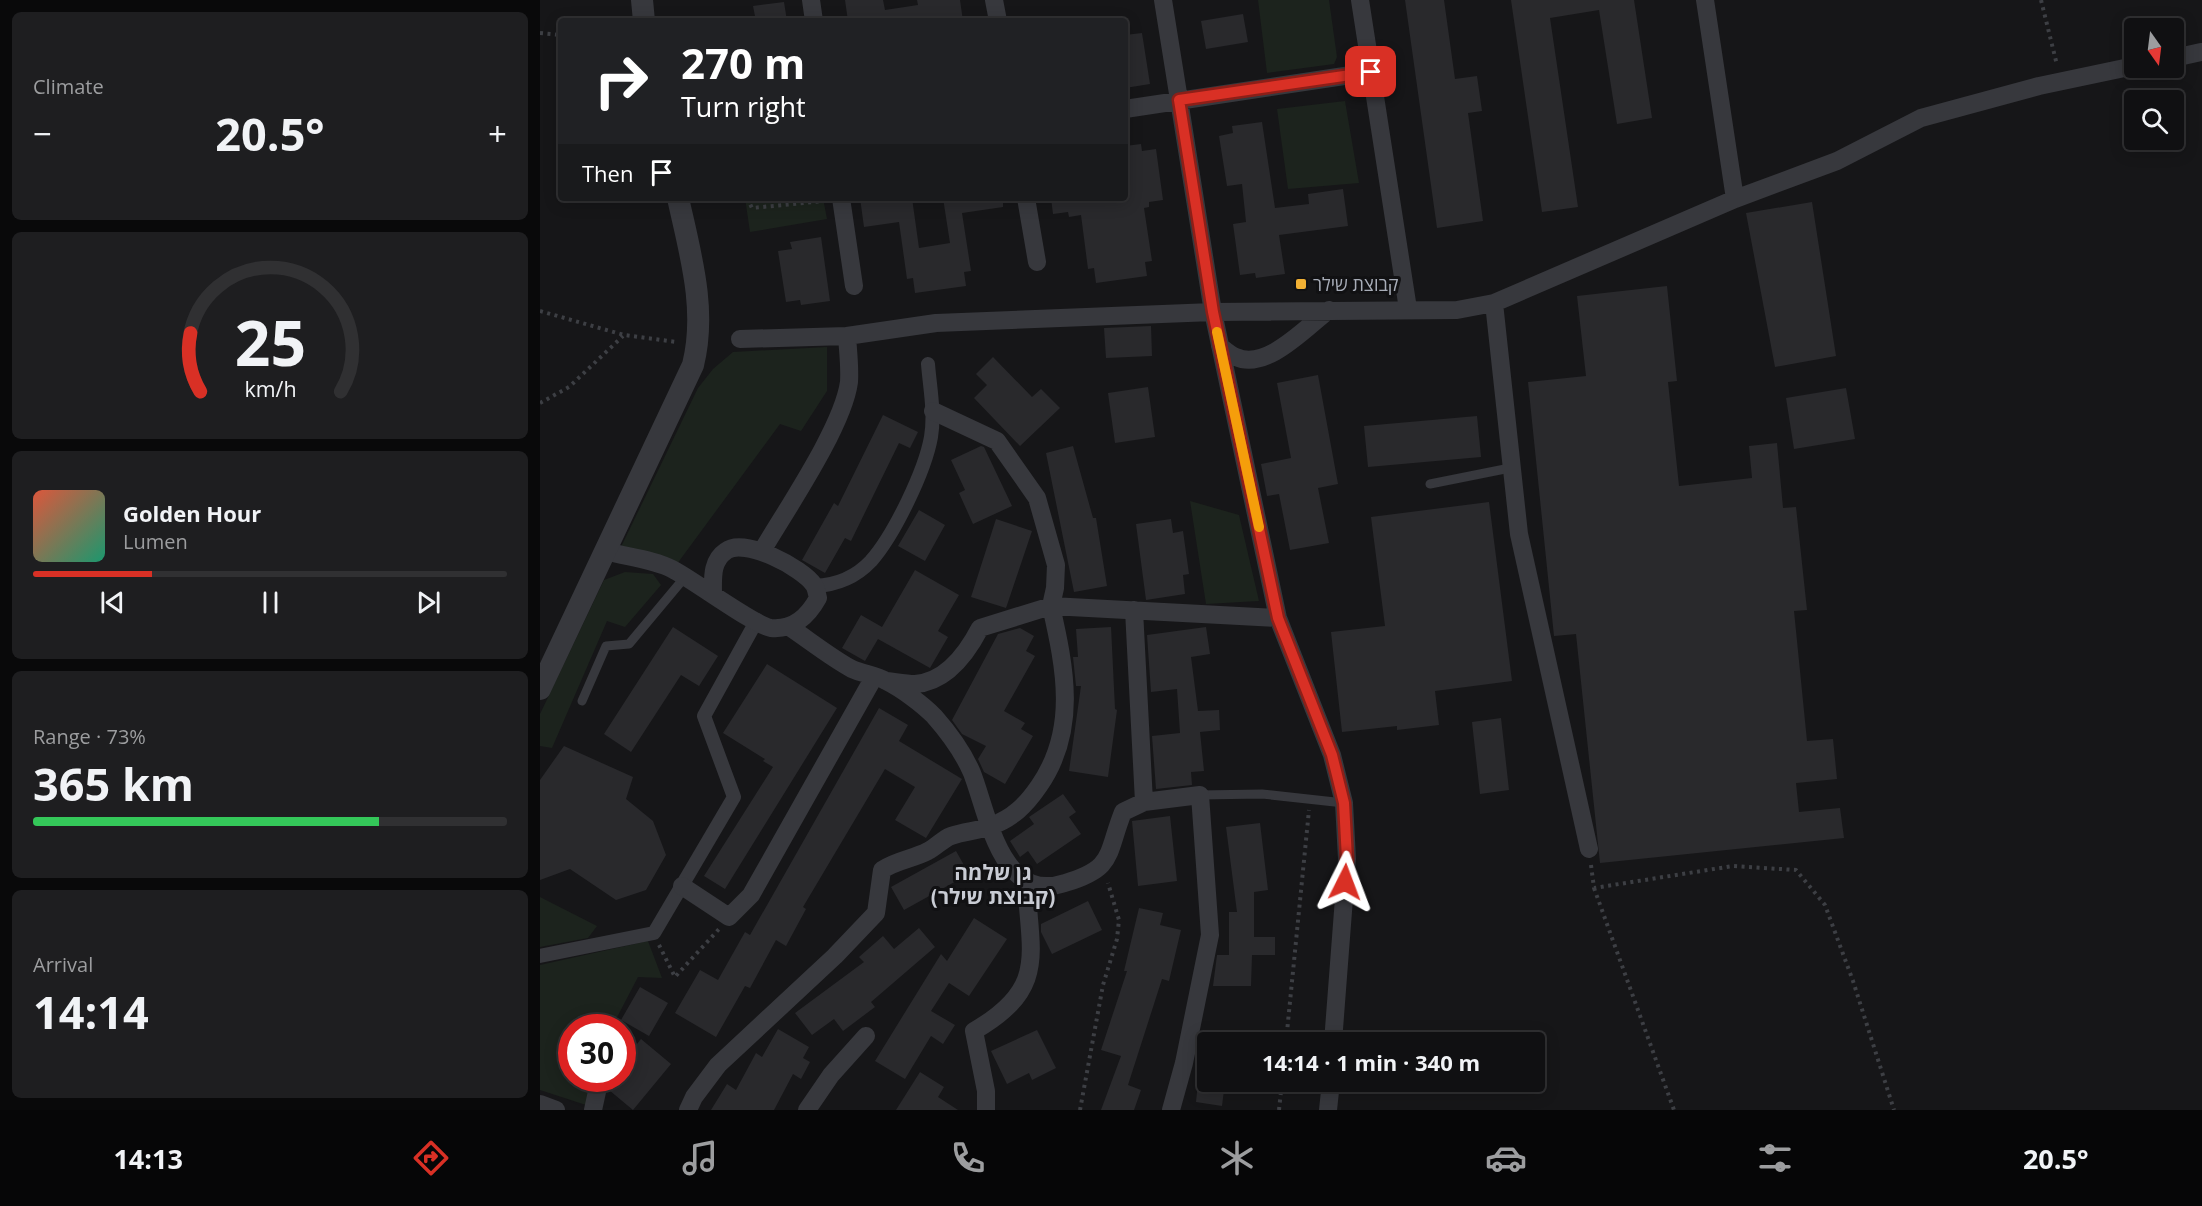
<!DOCTYPE html>
<html lang="en">
<head>
<meta charset="utf-8">
<style>
  body { margin:0; font-family:"Open Sans",Heebo,sans-serif; background:#1e1e20; color:#f1f3f6; height:100vh; display:flex; flex-direction:column; font-size:22px; white-space:nowrap }
  * { box-sizing:border-box; margin:0 }
  p { font-size:20px; color:#9c9d9f }
  .icon { flex:none; width:33px; height:33px; fill:none; stroke:currentColor; stroke-width:2; stroke-linecap:round; stroke-linejoin:round }
  .map { position:relative; flex:1; overflow:hidden }
  .drawer { display:flex; flex-direction:column; gap:12px; padding:12px; background:#09090a; width:540px }
  .drawer>* { flex:none }
  .top-card { position:absolute; left:18px; top:18px; width:570px; height:183px; border-radius:6px; box-shadow:0 3px 15px #0003,0 0 0 2px #303032; background:#202124; color:#fff; overflow:hidden }
  .needle { width:39px; rotate:166deg }
  .fabs { position:absolute; left:1584px; top:18px; display:grid; gap:12px }
  .fabs a { display:grid; place-items:center; width:60px; height:60px; border-radius:6px; background:#101012; box-shadow:0 3px 15px #0003,0 0 0 2px #303032; font-size:30px }
  .speed { position:absolute; left:18px; top:1014px; display:flex; gap:12px; font-size:30px; font-weight:700; text-align:center }
  .speed>* { display:grid; place-content:center; width:78px; height:78px; border-radius:50%; background:#101012; box-shadow:0 3px 15px #0003,0 0 0 2px #303032; line-height:1 }
  .speed .limit { border:9px solid #d22; background:#fff; color:#111 }
  .pin { position:absolute; display:grid; place-items:center; width:51px; height:51px; color:#fff; margin:-26px; border-radius:12px; box-shadow:0 3px 9px #0006 }
  .me { position:absolute; width:66px; margin:-33px; rotate:3deg; stroke-linejoin:round; filter:drop-shadow(0 0 4px #0008) }
  .turn { display:flex; align-items:center; gap:21px; height:126px; padding:0 24px; font-size:27px }
  .turn .icon { width:78px; height:78px; stroke-width:2.5 }
  .turn b { display:block; font-size:42px; line-height:51px }
  .then { display:flex; align-items:center; height:57px; padding:0 24px; background:#0003; gap:12px; font-size:22px }
  .big { font-size:45px; font-weight:700; line-height:1.1 }
  .drawer .card { flex:1; display:flex; flex-direction:column; justify-content:center; gap:9px; min-width:0; padding:0 21px; border-radius:9px; background:#1e1e20 }
  .drawer .dial { align-items:center; gap:0 }
  .dial svg { height:156px; overflow:visible; fill:none; stroke:#303032; stroke-width:7; stroke-linecap:round; text-anchor:middle }
  .dial text { fill:#f1f3f6; stroke:none }
  .song { display:flex; align-items:center; gap:18px }
  .cover { width:72px; height:72px; border-radius:9px; background:linear-gradient(135deg,hsl(10 70% 55%),hsl(160 70% 35%)) }
  .played { height:6px; border-radius:3px; background:linear-gradient(90deg,#d93025 25%,#303032 25%) }
  .keys { display:flex; justify-content:space-around; direction:ltr }
  .heat { display:flex; justify-content:space-between; align-items:center; font-size:33px; direction:ltr }
  .charge { height:9px; border-radius:4px; background:linear-gradient(90deg,#34c759 73%,#303032 0) }
  .trip { position:absolute; left:657px; top:1032px; width:348px; height:60px; border-radius:6px; background:#101012; box-shadow:0 3px 15px #0003,0 0 0 2px #303032; font-weight:700; line-height:60px; text-align:center }
  .menu { display:flex; height:96px; justify-content:space-around; align-items:center; background:#060607; color:#9c9d9f }
  .menu .icon { width:42px; height:42px }
  .menu .on { color:#d93025 }
  .menu b { font-size:27px; color:#f1f3f6 }
  main { display:flex; flex:1; min-height:0 }
  .map>svg:first-child { display:block }
</style>
</head>
<body>
<main>
<section class="drawer">
<div class="card"><p>Climate</p>
<div class="heat"><a>−</a><b class="big">20.5°</b><a>+</a></div>
</div>
<div class="card dial"><svg viewBox="0 0 100 80">
<path d="M14 69A42 42 0 1 1 86 69"/>
<path d="M14 69A42 42 0 0 1 9 39" stroke="#d93025"/>
<text x="50" y="56" font-size="32" font-weight="700">25</text>
<text x="50" y="72" font-size="11">km/h</text>
</svg></div>
<div class="card">
<div class="song"><i class="cover"></i><div><b>Golden Hour</b><p>Lumen</p></div></div>
<div class="played"></div>
<div class="keys"><svg class="icon" aria-label="previous" viewBox="0 0 24 24"><path d="M18 5L8 12l10 7zM5 5v14"/></svg><svg class="icon" aria-label="pause" viewBox="0 0 24 24"><path d="M8 5v14M16 5v14"/></svg><svg class="icon" aria-label="next" viewBox="0 0 24 24"><path d="M6 5l10 7-10 7zM19 5v14"/></svg></div>
</div>
<div class="card"><p>Range · 73%</p><b class="big">365 km</b><div class="charge"></div></div>
<div class="card"><p>Arrival</p><b class="big">14:14</b></div>
</section>
<div class="map">
<svg width="1662" height="1110" viewBox="0 0 1662 1110">
  <rect width="100%" height="100%" fill="#161618"/>
  <path fill="#1c231d" d="M 718,0 L 789,0 L 797,57 L 794,64 L 727,73 Z
    M 805,101 L 819,183 L 748,189 L 737,109 Z
    M 205,198 L 283,198 L 287,219 L 210,232 Z
    M 287,347 L 287,391 L 261,431 L 240,424 L 137,564 L 80,549 L 158,388 L 173,369 L 193,352 Z
    M 650,501 L 699,515 L 719,601 L 666,604 Z
    M 85,572 L 113,574 L 121,585 L 85,627 L 67,621 L 12,748 L 0,746 L 0,714 L 64,580 Z
    M 0,897 L 57,926 L 48,938 L 0,947 Z
    M 108,941 L 122,978 L 98,977 L 72,1027 L 32,1028 L 32,1078 L 53,1079 L 46,1105 L 0,1090 L 0,965 Z"/>
  <path fill="#29292c" d="M 305,0 L 343,0 L 345,10 L 378,5 L 377,0 L 420,0 L 423,21 L 308,21 Z
    M 865,0 L 904,0 L 915,79 L 937,76 L 942,111 L 928,113 L 943,221 L 897,228 Z
    M 971,0 L 1094,0 L 1112,118 L 1077,124 L 1059,10 L 1010,18 L 1038,207 L 1002,212 Z
    M 244,2 L 247,21 L 216,21 L 213,6 Z
    M 703,14 L 708,42 L 666,49 L 661,21 Z
    M 602,33 L 610,84 L 585,88 L 585,35 Z
    M 722,122 L 735,208 L 769,204 L 768,194 L 803,189 L 808,226 L 739,235 L 745,274 L 716,278 L 715,273 L 700,275 L 693,224 L 706,222 L 702,184 L 687,186 L 679,136 L 693,133 L 692,126 Z
    M 601,144 L 602,151 L 616,149 L 623,200 L 609,202 L 609,207 L 604,208 L 612,261 L 605,262 L 607,276 L 556,283 L 554,268 L 548,269 L 541,215 L 529,217 L 528,212 L 513,214 L 511,198 L 585,198 L 585,146 Z
    M 320,198 L 372,198 L 379,248 L 410,243 L 403,198 L 463,198 L 463,207 L 422,213 L 431,271 L 424,272 L 426,286 L 375,293 L 373,278 L 367,279 L 359,222 L 324,227 Z
    M 1272,202 L 1296,356 L 1235,367 L 1206,213 Z
    M 281,237 L 290,301 L 261,305 L 260,300 L 246,302 L 238,251 L 252,249 L 250,242 Z
    M 1127,286 L 1137,381 L 1128,382 L 1139,486 L 1212,478 L 1209,446 L 1237,443 L 1243,508 L 1256,507 L 1267,610 L 1254,611 L 1267,741 L 1293,739 L 1297,779 L 1256,783 L 1259,812 L 1300,808 L 1304,838 L 1060,863 L 1036,634 L 1014,636 L 988,382 L 1046,376 L 1037,296 Z
    M 611,326 L 612,356 L 566,358 L 564,328 Z
    M 453,357 L 492,397 L 501,389 L 520,408 L 480,446 L 434,398 L 447,385 L 436,374 Z
    M 778,375 L 798,484 L 778,488 L 789,543 L 750,550 L 739,494 L 727,496 L 721,464 L 751,458 L 737,383 Z
    M 608,387 L 615,437 L 575,443 L 568,393 Z
    M 1306,388 L 1315,439 L 1254,449 L 1246,398 Z
    M 343,415 L 378,432 L 370,448 L 359,443 L 311,541 L 305,538 L 285,573 L 262,560 L 294,503 L 298,506 Z
    M 937,416 L 941,457 L 828,467 L 824,426 Z
    M 441,446 L 444,447 L 472,506 L 433,524 L 419,493 L 425,490 L 411,460 Z
    M 533,446 L 553,518 L 556,518 L 567,586 L 534,592 L 506,453 Z
    M 949,502 L 972,681 L 895,691 L 899,725 L 857,730 L 857,726 L 802,732 L 791,632 L 845,626 L 831,517 Z
    M 379,510 L 405,525 L 385,561 L 358,546 Z
    M 456,519 L 492,531 L 466,608 L 431,597 Z
    M 631,519 L 633,533 L 643,531 L 649,574 L 643,575 L 645,594 L 606,600 L 596,524 Z
    M 375,570 L 419,595 L 398,631 L 408,637 L 390,668 L 338,639 L 325,661 L 302,648 L 321,615 L 342,627 Z
    M 133,627 L 178,656 L 159,686 L 141,675 L 91,752 L 64,734 Z
    M 571,627 L 575,709 L 577,710 L 568,777 L 529,771 L 541,686 L 536,686 L 533,657 L 538,657 L 536,629 Z
    M 666,627 L 670,654 L 651,657 L 658,711 L 679,710 L 680,730 L 660,732 L 664,771 L 651,772 L 652,785 L 616,789 L 612,736 L 640,733 L 637,689 L 611,692 L 607,635 Z
    M 480,628 L 494,636 L 486,651 L 495,656 L 464,711 L 485,723 L 481,729 L 493,736 L 465,784 L 444,772 L 438,759 L 446,746 L 422,734 L 412,720 L 458,634 Z
    M 227,664 L 297,708 L 185,889 L 164,876 L 233,767 L 223,761 L 225,759 L 183,733 Z
    M 339,708 L 368,725 L 359,741 L 422,779 L 386,838 L 355,820 L 375,787 L 345,769 L 263,907 L 266,909 L 246,946 L 236,940 L 210,988 L 205,986 L 176,1037 L 135,1013 L 160,970 L 178,980 L 205,932 L 210,935 Z
    M 961,718 L 969,790 L 940,794 L 932,722 Z
    M 24,746 L 93,777 L 86,799 L 113,821 L 126,855 L 106,890 L 76,900 L 30,869 L 0,880 L 0,780 Z
    M 523,794 L 536,812 L 529,817 L 541,834 L 497,864 L 488,851 L 480,857 L 470,841 L 494,824 L 489,817 Z
    M 630,816 L 637,881 L 598,886 L 592,821 Z
    M 720,823 L 728,890 L 714,892 L 714,937 L 735,937 L 735,955 L 712,955 L 711,986 L 673,986 L 677,955 L 689,955 L 689,912 L 697,912 L 686,827 Z
    M 416,851 L 429,874 L 364,910 L 351,887 Z
    M 548,901 L 562,930 L 512,954 L 501,932 L 501,924 Z
    M 599,908 L 623,913 L 620,925 L 641,930 L 629,981 L 622,979 L 588,1085 L 601,1090 L 594,1110 L 561,1110 L 581,1056 L 561,1050 L 587,971 L 584,971 Z
    M 434,918 L 467,939 L 429,996 L 409,983 L 391,1011 L 415,1025 L 403,1044 L 391,1036 L 365,1079 L 335,1061 L 401,954 L 407,961 Z
    M 379,928 L 395,947 L 331,1002 L 335,1007 L 303,1031 L 294,1019 L 272,1035 L 255,1013 L 324,962 L 319,957 L 343,936 L 354,949 Z
    M 100,987 L 128,1003 L 109,1036 L 81,1020 Z
    M 238,1029 L 269,1047 L 263,1058 L 270,1062 L 261,1079 L 253,1074 L 234,1110 L 171,1110 L 187,1084 L 196,1090 L 216,1053 L 222,1057 Z
    M 497,1030 L 516,1068 L 492,1080 L 489,1073 L 467,1084 L 451,1051 Z
    M 101,1039 L 131,1064 L 93,1110 L 69,1090 L 77,1078 L 82,1078 L 82,1072 L 90,1064 L 85,1059 Z
    M 380,1072 L 404,1087 L 398,1097 L 418,1110 L 356,1110 Z
    M 658,1082 L 685,1082 L 682,1106 L 656,1102 Z"/>
  <g fill="none" stroke-linecap="round" stroke-linejoin="round">
    <path stroke="#3d3f44" stroke-width="4" stroke-dasharray="3 4.5" stroke-linecap="butt" d="M 1501,0 L 1517,65
      M 0,33 L 21,35
      M 207,198 L 212,208 L 284,201
      M 0,311 L 84,335 L 136,342
      M 0,403 L 29,387 L 83,336
      M 1051,865 L 1054,888 L 1193,866 L 1256,870 L 1285,905 L 1313,981 L 1354,1110
      M 1054,888 L 1134,1110
      M 119,945 L 135,977 L 179,929
      M 746,1042 L 769,810
      M 540,1110 L 563,985 L 577,939 L 579,920 L 568,883
      M 739,1110 L 742,1082"/>
    <path stroke="#37383d" stroke-width="9" d="M 890,484 L 970,468
      M 42,701 L 66,646 L 89,644 L 145,577
      M 660,795 L 722,794 L 804,803"/>
    <path stroke="#37383d" stroke-width="14" d="M 275,586 C 296,585 316,577 331,561 C 354,535 385,471 391,437 C 395,413 390,389 388,364
      M 0,956 L 114,933 L 194,797 L 164,716 L 217,620"/>
    <path stroke="#37383d" stroke-width="18" d="M 271,0 L 274,21
      M 454,0 L 458,21
      M 623,0 L 673,312 L 738,618 L 792,755 L 804,803 L 807,859 L 793,1042
      M 820,0 L 868,309
      M 1165,0 L 1195,199
      M 1634,58 L 1661,52
      M 585,109 L 831,72
      M 301,198 L 314,286
      M 486,198 L 497,262
      M 954,303 L 979,534 L 1049,849
      M 200,339 L 307,336
      M 680,346 C 685,350 690,355 696,357 C 727,371 766,327 789,310
      M 66,551 C 87,557 113,559 132,569 C 152,579 215,626 231,628 C 254,630 268,616 278,598 C 277,594 276,588 274,585 C 263,568 204,537 186,551 C 171,561 173,579 173,594
      M 222,551 C 246,510 303,427 309,382 C 310,367 308,351 307,336 L 396,323 L 673,312 L 917,310 L 954,303 L 1195,199 L 1297,161 L 1381,118 L 1499,86 L 1594,66
      M 594,610 L 604,802
      M 248,626 C 269,640 290,657 312,669 C 323,674 336,675 346,681 C 362,689 382,704 394,716 C 409,733 423,752 432,773 C 448,814 461,904 525,883 C 575,868 566,855 583,812 L 604,802 L 660,795 L 670,935 L 644,1063 L 631,1110
      M 347,681 C 356,682 366,684 375,684 C 406,682 427,653 440,628 L 511,606 L 515,588 L 516,565 L 497,498 L 457,441 L 393,411
      M 142,886 L 189,917 L 211,895 L 334,677
      M 0,1104 L 16,1110
      M 53,1110 L 60,1078
      M 148,1110 L 154,1097 L 178,1065 L 295,956 L 336,913 L 342,870 C 357,860 373,859 388,851 C 396,847 403,839 411,836 C 424,831 439,831 451,826 C 473,818 486,805 499,786 C 538,730 525,668 511,606 L 738,618
      M 267,1110 L 291,1075 L 326,1036
      M 446,1110 L 446,1091 L 434,1031 C 508,988 490,955 486,881
      M 788,1110 L 791,1082"/>
    <path stroke="#37383d" stroke-width="22" d="M 102,0 L 104,21
      M 0,689 L 153,365 C 167,309 150,253 138,198"/>
  </g>
  <g fill="none" stroke-linecap="round" stroke-linejoin="round">
    <defs>
      <path id="route" d="M 805,882 L 807,859 L 804,803 L 792,755 L 738,618 L 673,312 L 639,100 L 831,72"/>
    </defs>
    <use href="#route" stroke="#8d1f18" stroke-width="15"/>
    <use href="#route" stroke="#d93025" stroke-width="10"/>
    <path stroke="#f59e0b" stroke-width="10" d="M 677,332 L 719,527"/>
  </g>
  <rect fill="#f2b134" stroke="#111113" stroke-width="2" x="755" y="278" width="12" height="12" rx="3"/>
  <g text-anchor="middle" dominant-baseline="central" stroke-width="6" stroke-linejoin="round" paint-order="stroke">
    <g font-size="18" fill="#a8adb8" stroke="#111113" text-anchor="start">
      <text x="773" y="284">קבוצת שילר</text>
    </g>
    <g font-size="21" font-weight="bold" fill="#c9ccd4" stroke="#111113">
      <text x="453" y="872">גן שלמה<tspan x="453" dy="24">(קבוצת שילר)</tspan></text>
    </g>
  </g>
</svg>
<div class="fabs">
<a><svg class="needle" viewBox="-14 -14 28 28"><path d="M0-13l5 13h-10z" fill="#e53935"/><path d="M0 13l5-13h-10z" fill="#9c9d9f"/></svg></a>
<a><svg class="icon" aria-label="search" viewBox="0 0 24 24"><circle cx="10" cy="10" r="6"/><path d="M15 15l6 6"/></svg></a>
</div>
<div class="speed"><div class="limit">30</div></div>
<div class="pin" style="left:831px;top:72px;background:#d93025"><svg class="icon" aria-label="arrive" viewBox="0 0 24 24"><path d="M6 21V4h12l-3 4 3 4H6"/></svg></div>
<svg class="me" style="left:805px;top:882px" viewBox="-20 -20 40 40"><path d="M0-17L14 15 0 8-14 15z" fill="#d93025" stroke="#fff" stroke-width="4"/></svg>
<div class="trip">14:14 · 1 min · 340 m</div>
<div class="top-card">
<div class="turn"><svg class="icon" aria-label="right" viewBox="0 0 24 24"><path d="M7 20v-9h11M14 6l5 5-5 5"/></svg><div><b>270 m</b>Turn right</div></div>
<div class="then">Then<svg class="icon" aria-label="arrive" viewBox="0 0 24 24"><path d="M6 21V4h12l-3 4 3 4H6"/></svg></div>
</div>
</div>
</main>
<nav class="menu">
<b>14:13</b>
<svg class="icon on" aria-label="directions" viewBox="0 0 24 24"><path d="M12 3l9 9-9 9-9-9zM9 14v-3h6M13 9l2 2-2 2"/></svg>
<svg class="icon" aria-label="music" viewBox="0 0 24 24"><path d="M9 18V5l10-2v13"/><circle cx="6" cy="18" r="3"/><circle cx="16" cy="16" r="3"/></svg>
<svg class="icon" aria-label="phone" viewBox="0 0 24 24"><path d="M5 4h4l2 5-3 2q2 4 5 5l2-3 5 2v4C11 20 4 13 5 4z"/></svg>
<svg class="icon" aria-label="climate" viewBox="0 0 24 24"><path d="M12 3v18M4 7l16 10M4 17L20 7"/></svg>
<svg class="icon" aria-label="car" viewBox="0 0 24 24"><path d="M5 17H2v-5l4-1 3-4h7l3 4 3 1v5h-3M9 17h6M6 11h13"/><circle cx="7" cy="17" r="2"/><circle cx="17" cy="17" r="2"/></svg>
<svg class="icon" aria-label="filters" viewBox="0 0 24 24"><path d="M4 7h16M4 17h16"/><circle cx="9" cy="7" r="2"/><circle cx="15" cy="17" r="2"/></svg>
<b>20.5°</b>
</nav>
</body>
</html>
